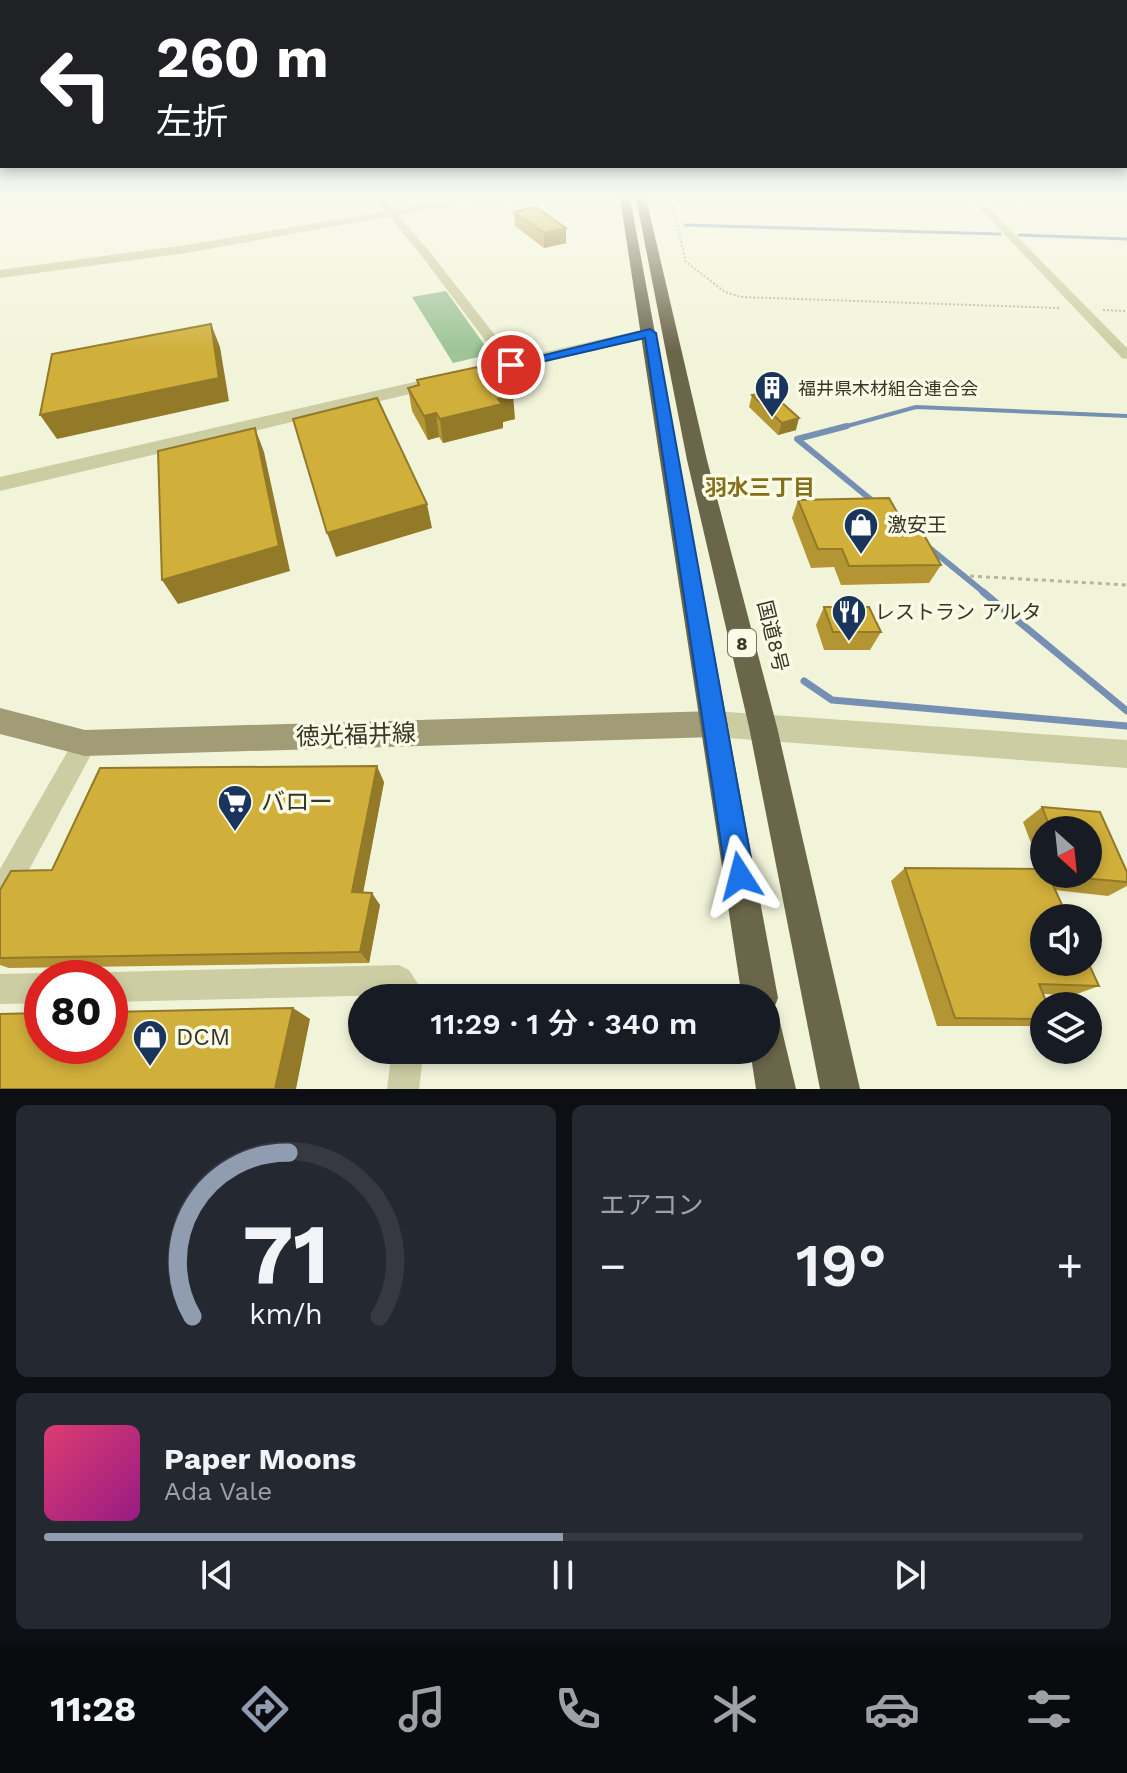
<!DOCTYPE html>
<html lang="ja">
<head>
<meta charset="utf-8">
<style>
  body { margin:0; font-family:"Work Sans","Noto Sans JP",sans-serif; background:#242831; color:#f1f3f6; height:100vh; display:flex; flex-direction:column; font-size:30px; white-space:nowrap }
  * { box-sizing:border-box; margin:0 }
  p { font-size:26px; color:#9ea1a6 }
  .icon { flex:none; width:44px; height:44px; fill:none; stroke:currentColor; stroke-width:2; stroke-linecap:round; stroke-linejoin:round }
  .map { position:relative; height:1089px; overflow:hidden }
  .details { display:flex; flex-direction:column; gap:16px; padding:16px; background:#0d0f14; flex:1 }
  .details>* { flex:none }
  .hud { position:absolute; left:0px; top:0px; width:1128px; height:168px; box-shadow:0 4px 12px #0003; background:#202124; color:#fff; overflow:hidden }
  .needle { width:52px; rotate:153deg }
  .controls { position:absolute; left:1030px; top:816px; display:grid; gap:16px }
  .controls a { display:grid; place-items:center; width:72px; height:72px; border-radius:50%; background:#171b24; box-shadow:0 4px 12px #0003; font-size:40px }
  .speed { position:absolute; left:24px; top:960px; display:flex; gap:16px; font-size:40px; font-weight:700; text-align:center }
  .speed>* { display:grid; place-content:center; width:104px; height:104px; border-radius:50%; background:#171b24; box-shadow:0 4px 12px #0003; line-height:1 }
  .speed .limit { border:12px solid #d22; background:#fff; color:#111 }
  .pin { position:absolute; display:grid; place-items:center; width:68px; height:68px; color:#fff; margin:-34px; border:4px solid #fff; border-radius:50%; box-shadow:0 2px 8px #0007 }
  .me { position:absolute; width:88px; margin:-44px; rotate:351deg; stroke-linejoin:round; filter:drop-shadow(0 0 6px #0008) }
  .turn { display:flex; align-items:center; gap:28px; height:168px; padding:0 24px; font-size:36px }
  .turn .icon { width:104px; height:104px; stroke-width:2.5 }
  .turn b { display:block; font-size:56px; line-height:68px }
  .big { font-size:60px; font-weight:600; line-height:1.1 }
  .details .widget { flex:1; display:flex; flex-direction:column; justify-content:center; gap:12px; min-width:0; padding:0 28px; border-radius:12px; background:#242831 }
  .details .dial { align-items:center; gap:0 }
  .dial svg { height:208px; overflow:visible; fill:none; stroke:#363941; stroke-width:7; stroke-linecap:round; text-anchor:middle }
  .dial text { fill:#f1f3f6; stroke:none }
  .song { display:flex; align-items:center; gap:24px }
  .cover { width:96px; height:96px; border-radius:12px; background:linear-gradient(135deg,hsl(340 70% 55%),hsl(310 70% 35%)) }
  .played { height:8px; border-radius:4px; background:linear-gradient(90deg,#909db1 50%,#363941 50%) }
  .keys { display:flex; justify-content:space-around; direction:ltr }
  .heat { display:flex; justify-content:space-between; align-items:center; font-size:44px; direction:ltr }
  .details .tiles { flex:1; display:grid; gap:16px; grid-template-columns:1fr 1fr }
  .widget:last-child { grid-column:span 2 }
  .trip { position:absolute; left:348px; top:984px; width:432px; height:80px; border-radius:40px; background:#171b24; box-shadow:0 4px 12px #0003; font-weight:600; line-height:80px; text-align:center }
  .dock { display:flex; height:128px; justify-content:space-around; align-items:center; background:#090b0e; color:#9ea1a6 }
  .dock .icon { width:56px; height:56px }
  .dock .selected { color:#909db1 }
  .dock b { font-size:36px; color:#f1f3f6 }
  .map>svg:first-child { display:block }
</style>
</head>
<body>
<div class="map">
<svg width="1127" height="1089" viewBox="0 0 1127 1089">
  <rect width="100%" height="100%" fill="#f2f4da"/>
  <path fill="#9ec498" d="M 446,291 L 491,354 L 453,363 L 412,297 Z"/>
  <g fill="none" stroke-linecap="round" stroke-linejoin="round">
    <path stroke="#7690b3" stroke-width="3" d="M 685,225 L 1000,234
      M 1019,235 L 1127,239"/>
    <path stroke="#7690b3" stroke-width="4" d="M 840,428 L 916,407 L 1127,416"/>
    <path stroke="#7690b3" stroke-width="6" d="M 847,426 L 797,439 L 875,503
      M 927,546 L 986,594"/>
    <path stroke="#7690b3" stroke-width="7" d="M 983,592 L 1127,711
      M 804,681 L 832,700 L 1127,726"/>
    <path stroke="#b9b78f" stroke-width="2" stroke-dasharray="2 2" stroke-linecap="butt" d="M 671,198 L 686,262 L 725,292 L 741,297 L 1059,308
      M 1103,310 L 1127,311"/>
    <path stroke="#b9b78f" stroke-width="3" stroke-dasharray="4 4" stroke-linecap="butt" d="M 970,576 L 1127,585"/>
    <path fill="#cdcda4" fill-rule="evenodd" d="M 374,198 L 383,198 L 429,251 L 516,362 L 516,368 L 506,368 L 421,255 Z
      M 970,198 L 979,198 L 1127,348 L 1127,359 L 1122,358 Z
      M 85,732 L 93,735 L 97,743 L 93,751 L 10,905 L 0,909 L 0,869 L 77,735 Z
      M 399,965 L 409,970 L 427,998 L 394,998 L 392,995 L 110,1002 L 110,978 L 99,978 L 110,972 Z
      M 42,973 L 53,978 L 42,978 L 42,1003 L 0,1004 L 0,974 Z
      M 392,1050 L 424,1050 L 419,1089 L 387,1089 Z"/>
    <path fill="#cdcda4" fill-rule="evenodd" d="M 466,198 L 492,198 L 186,253 L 0,278 L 0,270 L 186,245 Z
      M 650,328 L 658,333 L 655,336 L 0,491 L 0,477 Z
      M 714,711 L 1127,740 L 1127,768 L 714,737 L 704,733 L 700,724 L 704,715 Z"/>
    <path fill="#a19c76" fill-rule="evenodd" d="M 0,708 L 85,730 L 714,711 L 724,715 L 728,724 L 724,733 L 714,737 L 85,756 L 0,734 Z"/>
    <path fill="#6a664a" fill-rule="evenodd" d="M 620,198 L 630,198 L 778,998 L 773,1011 L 768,1013 L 779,1018 L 796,1089 L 756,1089 L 750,1050 L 766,1050 L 766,998 L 742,998 Z
      M 636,198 L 646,198 L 707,460 L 777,727 L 860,1089 L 820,1089 L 749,727 L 687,460 Z"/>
  </g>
  <path fill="#b39633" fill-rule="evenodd" d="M 514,212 L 566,243 L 544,248 L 515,226 Z
    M 417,380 L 515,419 L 503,422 L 503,428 L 443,443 L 439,437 L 428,440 L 412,411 L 408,388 L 418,385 Z
    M 752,395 L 796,430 L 778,435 L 749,407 Z
    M 798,500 L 905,526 L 941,565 L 929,583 L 841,585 L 834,567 L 811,568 L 792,518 Z
    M 824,607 L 881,632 L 870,650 L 824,650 L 816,625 Z
    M 384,782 L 363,892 L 380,905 L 369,963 L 9,968 L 0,965 L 0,890 L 52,870 Z
    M 1042,807 L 1100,812 L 1127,872 L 1127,886 L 1108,896 L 1055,890 L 1068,918 L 1044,918 L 1044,962 L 1088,962 L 1099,986 L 1074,995 L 1043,994 L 1048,1006 L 1044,1006 L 1044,1022 L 1030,1026 L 937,1026 L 891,881 L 905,868 L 1041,869 L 1023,822 ZM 1044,830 L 1088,830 L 1088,874 L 1044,874 Z"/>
  <path fill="#927a29" d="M 566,228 L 566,243 L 544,248 L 544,233 Z
    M 211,324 L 220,347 L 229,401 L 57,439 L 40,415 Z
    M 513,395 L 515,419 L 503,422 L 503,428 L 443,443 L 440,419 L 498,399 Z
    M 436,413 L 439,437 L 428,440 L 424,416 Z
    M 799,418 L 796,430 L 778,435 L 782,423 Z
    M 255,428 L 264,452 L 290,571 L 178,604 L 162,580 Z
    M 427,504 L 432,528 L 336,557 L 327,533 Z
    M 377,766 L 384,782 L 361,904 L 352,892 Z
    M 372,893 L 380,905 L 369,963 L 360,952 Z
    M 293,1008 L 310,1019 L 296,1089 L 275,1089 Z"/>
  <path fill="#d0af3b" stroke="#927a29" stroke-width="2" d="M 536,207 L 566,228 L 544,233 L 514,212 Z
    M 211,324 L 219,378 L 40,415 L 52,354 Z
    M 477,367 L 480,371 L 493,368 L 513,395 L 498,399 L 502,404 L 440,419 L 436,413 L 424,416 L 408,388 L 419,385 L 417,380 Z
    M 769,391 L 799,418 L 782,423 L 752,395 Z
    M 377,398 L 427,504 L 327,533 L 293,419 Z
    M 255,428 L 279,546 L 162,580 L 158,451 Z
    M 889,498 L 905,526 L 919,526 L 941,565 L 849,566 L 842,549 L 818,549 L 798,500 Z
    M 824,607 L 869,607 L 881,632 L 833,632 Z
    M 377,766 L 352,892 L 372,893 L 360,952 L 0,958 L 0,890 L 11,871 L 52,870 L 100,768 Z
    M 1042,807 L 1100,812 L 1127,872 L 1127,882 L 1070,877 L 1069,874 L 1088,874 L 1088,830 L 1051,830 Z
    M 905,868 L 1044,869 L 1044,874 L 1048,874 L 1068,918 L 1044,918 L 1044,962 L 1088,962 L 1099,986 L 1039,984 L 1048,1006 L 1044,1006 L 1044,1019 L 955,1018 Z
    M 293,1008 L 275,1089 L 0,1089 L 0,1014 L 42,1013 L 42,1046 L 110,1046 L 110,1012 Z"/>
  <linearGradient id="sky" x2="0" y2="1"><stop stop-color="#7aa6d3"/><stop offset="0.56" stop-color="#f9faee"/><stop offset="1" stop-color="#f9faee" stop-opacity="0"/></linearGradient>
  <rect width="1127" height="351" fill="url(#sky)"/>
  <path fill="#1a73e8" stroke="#114b97" stroke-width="2" d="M 650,329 L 656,333 L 754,876 L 750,886 L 740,890 L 730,886 L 726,876 L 645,338 L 511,369 L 504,365 Z"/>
  <defs>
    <symbol id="building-pin" viewBox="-11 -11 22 30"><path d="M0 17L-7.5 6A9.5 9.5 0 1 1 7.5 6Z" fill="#19345d" stroke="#f9fbe6"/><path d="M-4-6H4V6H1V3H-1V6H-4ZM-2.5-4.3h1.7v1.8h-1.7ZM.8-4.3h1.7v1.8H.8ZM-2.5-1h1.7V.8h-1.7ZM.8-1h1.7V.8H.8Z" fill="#fff"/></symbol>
    <symbol id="shop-pin" viewBox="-11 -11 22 30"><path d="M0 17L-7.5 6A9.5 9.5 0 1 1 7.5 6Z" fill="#19345d" stroke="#f9fbe6"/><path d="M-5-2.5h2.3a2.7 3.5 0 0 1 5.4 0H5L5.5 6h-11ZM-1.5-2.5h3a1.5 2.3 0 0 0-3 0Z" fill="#fff"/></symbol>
    <symbol id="restaurant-pin" viewBox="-11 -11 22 30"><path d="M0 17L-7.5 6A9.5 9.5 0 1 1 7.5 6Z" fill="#19345d" stroke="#f9fbe6"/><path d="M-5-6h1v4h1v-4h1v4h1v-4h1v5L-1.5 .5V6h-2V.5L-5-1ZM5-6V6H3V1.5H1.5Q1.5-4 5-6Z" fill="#fff"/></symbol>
    <symbol id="supermarket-pin" viewBox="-11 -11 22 30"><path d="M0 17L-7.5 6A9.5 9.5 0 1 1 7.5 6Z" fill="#19345d" stroke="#f9fbe6"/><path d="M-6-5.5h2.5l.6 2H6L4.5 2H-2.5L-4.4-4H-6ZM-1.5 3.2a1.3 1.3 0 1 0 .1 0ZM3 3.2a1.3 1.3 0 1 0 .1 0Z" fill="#fff"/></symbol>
  </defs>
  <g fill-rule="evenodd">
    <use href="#building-pin" x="752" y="368" width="40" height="54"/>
    <use href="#shop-pin" x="841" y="505" width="40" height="54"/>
    <use href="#restaurant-pin" x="829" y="592" width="40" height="54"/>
    <use href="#supermarket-pin" x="215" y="782" width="40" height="54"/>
    <use href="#shop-pin" x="130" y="1017" width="40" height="54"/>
  </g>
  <g text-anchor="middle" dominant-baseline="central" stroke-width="7" stroke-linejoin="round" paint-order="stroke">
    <g font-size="18" fill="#383527" stroke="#f9fbe6" text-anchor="start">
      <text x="798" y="388">福井県木材組合連合会</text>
    </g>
    <rect fill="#f9fbe6" stroke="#727060" stroke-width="2" x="728" y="629" width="28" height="28" rx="6"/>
    <g font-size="18" font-weight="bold" fill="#383527">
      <text x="742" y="643">8</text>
    </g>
    <g font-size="20" fill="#383527" stroke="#f9fbe6" text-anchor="start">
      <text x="887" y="525">激安王</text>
      <text x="875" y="612">レストラン アルタ</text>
    </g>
    <g font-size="20" fill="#383527" stroke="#f9fbe6">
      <text transform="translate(773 636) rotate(76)">国道8号</text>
    </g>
    <g font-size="22" font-weight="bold" fill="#876e19" stroke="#f9fbe6">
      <text x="760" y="487">羽水三丁目</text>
    </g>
    <g font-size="24" fill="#383527" stroke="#f9fbe6">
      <text transform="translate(356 735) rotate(-2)">徳光福井線</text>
    </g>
    <g font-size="24" fill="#383527" stroke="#f9fbe6" text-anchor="start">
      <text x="261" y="802">バロー</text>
      <text x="176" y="1037">DCM</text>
    </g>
  </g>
</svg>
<div class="controls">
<a><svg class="needle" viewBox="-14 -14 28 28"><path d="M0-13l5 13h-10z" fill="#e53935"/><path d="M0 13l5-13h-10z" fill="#9ea1a6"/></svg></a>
<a><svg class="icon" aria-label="sound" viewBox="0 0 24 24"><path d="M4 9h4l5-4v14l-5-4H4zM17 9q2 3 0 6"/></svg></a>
<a><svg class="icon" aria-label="layers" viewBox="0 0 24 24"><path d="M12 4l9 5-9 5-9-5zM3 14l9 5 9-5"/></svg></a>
</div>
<div class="speed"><div class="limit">80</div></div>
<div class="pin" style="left:511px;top:365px;background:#d93025"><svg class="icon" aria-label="arrive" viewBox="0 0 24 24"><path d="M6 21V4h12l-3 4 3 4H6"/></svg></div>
<svg class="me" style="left:740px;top:876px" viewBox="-20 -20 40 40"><path d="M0-17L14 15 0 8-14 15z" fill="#1a73e8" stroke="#fff" stroke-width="4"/></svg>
<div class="trip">11:29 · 1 分 · 340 m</div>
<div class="hud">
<div class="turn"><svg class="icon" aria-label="left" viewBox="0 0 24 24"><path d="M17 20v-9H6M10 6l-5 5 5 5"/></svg><div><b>260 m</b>左折</div></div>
</div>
</div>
<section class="details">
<div class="tiles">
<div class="widget dial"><svg viewBox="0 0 100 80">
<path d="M14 69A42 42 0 1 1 86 69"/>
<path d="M14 69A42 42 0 0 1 51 6" stroke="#909db1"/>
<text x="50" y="56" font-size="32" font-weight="700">71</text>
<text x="50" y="72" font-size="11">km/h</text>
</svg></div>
<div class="widget"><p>エアコン</p>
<div class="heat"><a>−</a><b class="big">19°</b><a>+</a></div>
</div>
<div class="widget">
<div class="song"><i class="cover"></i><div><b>Paper Moons</b><p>Ada Vale</p></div></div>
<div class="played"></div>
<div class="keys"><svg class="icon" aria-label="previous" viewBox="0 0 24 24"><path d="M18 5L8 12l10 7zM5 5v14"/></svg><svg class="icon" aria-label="pause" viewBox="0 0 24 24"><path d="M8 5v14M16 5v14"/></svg><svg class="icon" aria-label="next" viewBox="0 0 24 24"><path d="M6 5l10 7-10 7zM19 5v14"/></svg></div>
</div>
</div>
</section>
<nav class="dock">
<b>11:28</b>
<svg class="icon selected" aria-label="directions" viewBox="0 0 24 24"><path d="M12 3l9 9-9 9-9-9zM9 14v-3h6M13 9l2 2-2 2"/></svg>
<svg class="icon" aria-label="music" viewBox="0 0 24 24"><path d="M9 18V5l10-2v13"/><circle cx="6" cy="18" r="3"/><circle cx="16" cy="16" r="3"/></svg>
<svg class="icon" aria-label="phone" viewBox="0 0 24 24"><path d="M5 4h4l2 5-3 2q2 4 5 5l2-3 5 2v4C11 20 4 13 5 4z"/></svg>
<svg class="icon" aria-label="climate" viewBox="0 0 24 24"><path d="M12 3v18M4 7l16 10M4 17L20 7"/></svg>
<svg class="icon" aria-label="car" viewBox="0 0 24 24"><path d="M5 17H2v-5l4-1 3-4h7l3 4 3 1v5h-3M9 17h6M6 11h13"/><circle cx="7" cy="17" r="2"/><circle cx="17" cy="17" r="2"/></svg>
<svg class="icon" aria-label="filters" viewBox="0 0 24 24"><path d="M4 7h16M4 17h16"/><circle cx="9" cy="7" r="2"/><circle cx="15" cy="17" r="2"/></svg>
</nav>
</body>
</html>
